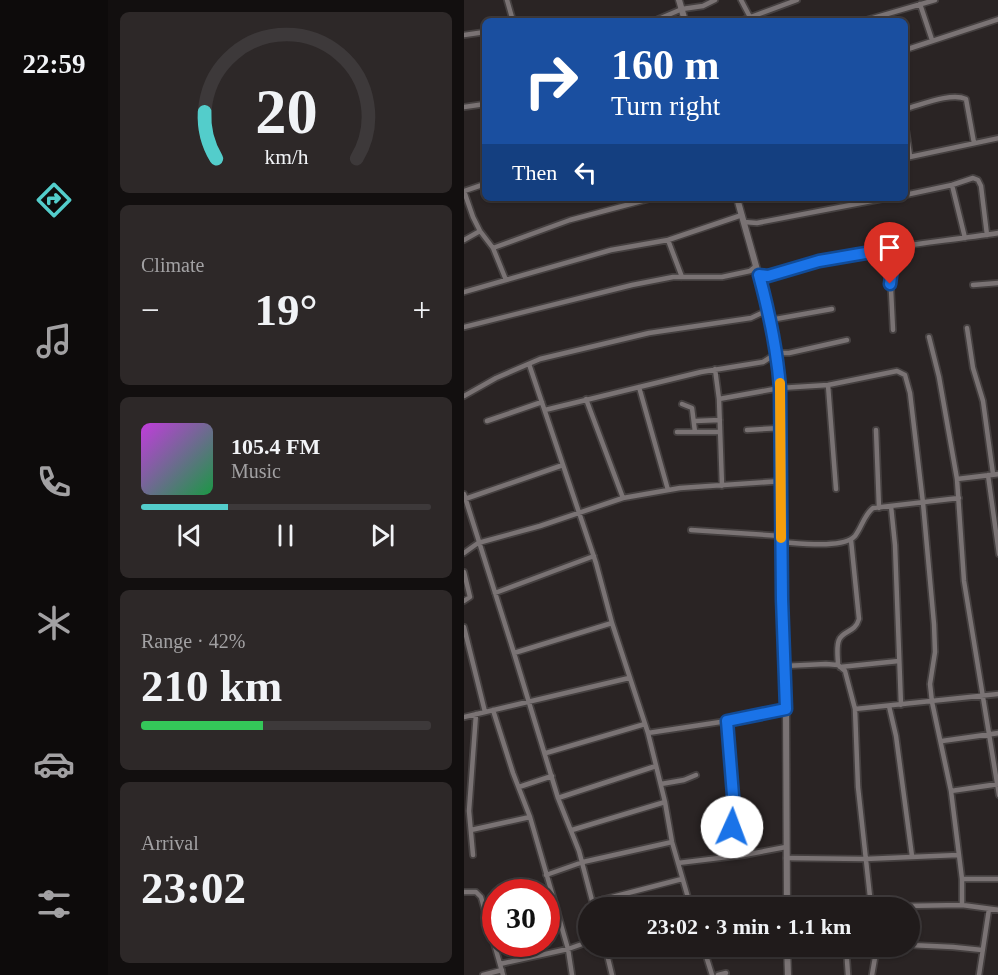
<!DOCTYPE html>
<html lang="en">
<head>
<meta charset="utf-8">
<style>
  body { margin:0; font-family:Georgia,serif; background:#2d2828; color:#f1f3f6; height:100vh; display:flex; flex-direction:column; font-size:22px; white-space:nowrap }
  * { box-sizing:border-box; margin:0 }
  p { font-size:20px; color:#a2a1a3 }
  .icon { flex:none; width:33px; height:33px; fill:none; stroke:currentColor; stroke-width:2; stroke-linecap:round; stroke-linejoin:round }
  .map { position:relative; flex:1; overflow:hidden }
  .sheet { display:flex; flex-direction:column; gap:12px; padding:12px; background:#120f0f; width:356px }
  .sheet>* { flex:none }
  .guide { position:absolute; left:18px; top:18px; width:426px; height:183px; border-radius:9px; box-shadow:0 2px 4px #0004,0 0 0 2px #3d393a; background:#1a4fa0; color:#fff; overflow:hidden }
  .speed { position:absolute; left:18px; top:879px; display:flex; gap:12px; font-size:30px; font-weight:700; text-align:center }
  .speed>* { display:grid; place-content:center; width:78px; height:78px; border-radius:50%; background:#201b1b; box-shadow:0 2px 4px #0004,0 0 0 2px #3d393a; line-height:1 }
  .speed .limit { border:9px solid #d22; background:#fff; color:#111 }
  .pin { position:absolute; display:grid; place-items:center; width:51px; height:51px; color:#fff; margin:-62px -26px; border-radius:50% 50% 50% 0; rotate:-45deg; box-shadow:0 0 6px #0007 }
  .pin .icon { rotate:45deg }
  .me { position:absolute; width:66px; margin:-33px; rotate:2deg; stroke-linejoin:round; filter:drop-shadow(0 0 4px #0008) }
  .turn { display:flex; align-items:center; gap:21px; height:126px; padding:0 30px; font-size:27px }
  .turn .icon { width:78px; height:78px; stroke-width:2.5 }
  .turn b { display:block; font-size:42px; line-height:51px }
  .then { display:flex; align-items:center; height:57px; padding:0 30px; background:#0003; gap:12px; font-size:22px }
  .big { font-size:45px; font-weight:700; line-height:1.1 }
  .sheet .card { flex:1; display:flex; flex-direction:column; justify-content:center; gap:9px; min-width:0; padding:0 21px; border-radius:9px; background:#2d2828 }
  .sheet .dial { align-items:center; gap:0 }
  .dial svg { height:156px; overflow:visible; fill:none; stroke:#3d393a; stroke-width:7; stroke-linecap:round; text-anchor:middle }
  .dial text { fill:#f1f3f6; stroke:none }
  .song { display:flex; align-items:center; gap:18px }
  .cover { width:72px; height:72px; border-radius:9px; background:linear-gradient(135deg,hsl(290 70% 55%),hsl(140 70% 35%)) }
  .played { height:6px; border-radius:3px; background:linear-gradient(90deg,#53cdcb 30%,#3d393a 30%) }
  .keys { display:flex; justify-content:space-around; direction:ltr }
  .heat { display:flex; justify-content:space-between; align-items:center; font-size:33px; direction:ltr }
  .charge { height:9px; border-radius:4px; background:linear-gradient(90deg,#34c759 42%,#3d393a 0) }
  .trip { position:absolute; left:114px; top:897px; width:342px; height:60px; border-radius:30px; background:#201b1b; box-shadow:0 2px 4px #0004,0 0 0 2px #3d393a; font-weight:700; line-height:60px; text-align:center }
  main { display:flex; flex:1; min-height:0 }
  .dock { display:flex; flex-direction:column; width:108px; justify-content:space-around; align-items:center; background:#0d0b0b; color:#a2a1a3 }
  .dock .icon { width:42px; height:42px }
  .dock .on { color:#53cdcb }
  .dock b { font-size:27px; color:#f1f3f6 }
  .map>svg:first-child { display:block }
</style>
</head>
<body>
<main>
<nav class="dock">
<b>22:59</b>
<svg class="icon on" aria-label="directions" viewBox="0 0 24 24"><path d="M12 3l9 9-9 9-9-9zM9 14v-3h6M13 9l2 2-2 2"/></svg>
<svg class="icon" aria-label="music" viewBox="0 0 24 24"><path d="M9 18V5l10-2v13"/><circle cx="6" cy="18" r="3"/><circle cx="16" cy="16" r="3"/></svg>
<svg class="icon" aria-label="phone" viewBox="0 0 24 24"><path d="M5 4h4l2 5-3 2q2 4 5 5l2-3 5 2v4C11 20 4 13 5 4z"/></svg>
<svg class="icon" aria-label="climate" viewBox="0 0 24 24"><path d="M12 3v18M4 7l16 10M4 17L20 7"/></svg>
<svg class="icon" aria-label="car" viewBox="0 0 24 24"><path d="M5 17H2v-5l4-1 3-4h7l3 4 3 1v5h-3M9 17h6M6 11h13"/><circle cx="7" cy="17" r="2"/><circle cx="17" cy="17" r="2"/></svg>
<svg class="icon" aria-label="filters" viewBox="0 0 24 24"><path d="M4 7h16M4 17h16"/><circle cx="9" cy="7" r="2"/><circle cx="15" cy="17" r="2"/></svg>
</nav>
<section class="sheet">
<div class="card dial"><svg viewBox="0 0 100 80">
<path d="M14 69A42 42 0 1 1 86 69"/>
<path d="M14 69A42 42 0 0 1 8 45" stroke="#53cdcb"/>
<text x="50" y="56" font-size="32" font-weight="700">20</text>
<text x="50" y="72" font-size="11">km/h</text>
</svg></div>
<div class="card"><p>Climate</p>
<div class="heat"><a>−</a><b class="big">19°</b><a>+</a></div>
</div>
<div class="card">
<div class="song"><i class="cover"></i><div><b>105.4 FM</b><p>Music</p></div></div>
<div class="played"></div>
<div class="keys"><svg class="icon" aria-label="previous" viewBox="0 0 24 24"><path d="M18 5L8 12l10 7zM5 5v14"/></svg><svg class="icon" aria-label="pause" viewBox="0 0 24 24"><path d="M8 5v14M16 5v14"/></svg><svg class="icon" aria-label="next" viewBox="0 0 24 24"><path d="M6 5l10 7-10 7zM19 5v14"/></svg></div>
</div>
<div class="card"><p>Range · 42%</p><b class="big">210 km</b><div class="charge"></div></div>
<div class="card"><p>Arrival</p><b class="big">23:02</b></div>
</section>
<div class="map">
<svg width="535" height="975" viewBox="0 0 535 975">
  <rect width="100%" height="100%" fill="#2a2424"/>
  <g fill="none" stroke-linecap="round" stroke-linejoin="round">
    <defs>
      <path id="street" d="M 43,0 L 49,21
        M 277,0 L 286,17
        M 456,4 L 468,40
        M 190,21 L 218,9 L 239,6 L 251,0
        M 276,21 L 333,0
        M 399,21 L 471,0
        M 0,35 L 21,32
        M 441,50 L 535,19
        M 0,107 L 21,104
        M 441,109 C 457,105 487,92 502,99 L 510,143
        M 441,123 L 446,156
        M 441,158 L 535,138
        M 488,185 L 501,238
        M 0,191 L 9,217 L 16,231 L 29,248 L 42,280
        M 0,191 L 21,184
        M 441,195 L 488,185 L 509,178 L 514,180 L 517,186 L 523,235
        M 280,222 L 293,223 L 423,198
        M 0,240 L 16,231
        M 204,240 L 218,277
        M 29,248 L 106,220 L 189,198
        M 425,249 L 429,330
        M 295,275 C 316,277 348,262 370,257 C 424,247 480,241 535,233
        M 509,285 L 535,283
        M 0,292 L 147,250 L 204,240 L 278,215
        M 306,320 L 368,309
        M 0,327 L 168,285 L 209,277 L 258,277 L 286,271 L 292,266
        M 503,328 L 509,368 L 519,401 L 529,474
        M 465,337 L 475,377 L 493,479 L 500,581 L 535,795
        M 65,364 L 132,563 L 148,623 L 184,733 L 201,802 L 208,842 L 227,908
        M 251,369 L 255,399 L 258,486
        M 364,385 L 372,489
        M 175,387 L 204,490
        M 0,396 L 32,378 L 76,359 L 185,333 L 287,318 L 304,310
        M 122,399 L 159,498
        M 255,399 L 316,388 L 364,385 L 433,371 L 441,375 L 446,393 L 459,503 L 470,624 L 471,652 L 466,684 L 468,702 L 487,791 L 498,879 L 498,905
        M 218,404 L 228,408 L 231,432
        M 81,410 L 237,372 L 299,362 L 313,353 L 325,353 L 383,340
        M 23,421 L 78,402
        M 231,421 L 256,420
        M 283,430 L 317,428
        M 412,430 L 415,508
        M 213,432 L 256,432
        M 524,475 L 535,554
        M 493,479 L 535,474
        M 0,494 L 50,653 L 94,798 L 115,851 L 130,908
        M 1,499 L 99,465
        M 427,506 L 431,545 L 437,705
        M 227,530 L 317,536
        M 317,542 C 334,543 379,549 391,536 C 398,527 400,515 409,508 L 495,498
        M 0,553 L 14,543 L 76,526 L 159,498 L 216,488 L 318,481
        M 0,572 L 6,597 L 0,601
        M 31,593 L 130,556
        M 0,627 L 21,712
        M 50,653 L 148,623
        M 374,665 C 374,658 372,647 375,640 C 379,630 391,633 395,619 L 387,540
        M 320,666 L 362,664 L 374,665 L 381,671 L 391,709 L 394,787 L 407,906
        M 376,667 L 435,661
        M 425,706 L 432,736 L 448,856
        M 391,709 L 535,694
        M 29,710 L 49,773 L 66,817 L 104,949 L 108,975
        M 0,717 L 165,678
        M 263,721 L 270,808 L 268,827 L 272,856
        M 184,733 L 263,721 L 322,709
        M 478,741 L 535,733
        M 82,753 L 181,724
        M 197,784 L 220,780 L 232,775
        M 55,787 L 88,776
        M 487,791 L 535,784
        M 94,798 L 192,766
        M 7,830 L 66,817
        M 108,830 L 201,802
        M 9,855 L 5,811 L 12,714
        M 322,858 L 401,859 L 494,855
        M 214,863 L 280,855 L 322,847
        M 82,875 L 119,862 L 208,842
        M 498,879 L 535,879
        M 0,892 L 12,892 L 17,897 L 39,975
        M 129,902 L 218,879
        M 323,905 L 381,907 L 498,905 L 535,910
        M 446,945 L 489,947 L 518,950
        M 141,946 L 148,975
        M 239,946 L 248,975
        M 382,946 L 384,975
        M 36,964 L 104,949 L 124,942
        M 19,975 L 38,970
        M 254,975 L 262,973
        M 408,975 L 413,946
        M 515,975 L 525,909"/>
      <path id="secondary" d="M 215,0 L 221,21
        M 273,198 C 290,261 311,323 316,388 L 318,599 L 322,709 L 323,908
        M 323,946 L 324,975"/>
    </defs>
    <use href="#street" stroke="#454040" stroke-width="8"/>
    <use href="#secondary" stroke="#454040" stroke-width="9"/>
    <use href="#street" stroke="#7a7374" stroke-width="4.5"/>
    <use href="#secondary" stroke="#7a7374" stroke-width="6"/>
  </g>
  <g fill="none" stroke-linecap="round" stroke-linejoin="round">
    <defs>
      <path id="route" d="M 268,827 L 270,808 L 263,721 L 322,709 L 318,599 L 316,388 C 313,349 305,312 295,275 L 304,276 L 355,261 L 425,249 L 428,269 L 426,284"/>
    </defs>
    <use href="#route" stroke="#114b97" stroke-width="15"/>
    <use href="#route" stroke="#1a73e8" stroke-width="10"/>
    <path stroke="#f59e0b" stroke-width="10" d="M 316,383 L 317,538"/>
  </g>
</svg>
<div class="speed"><div class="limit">30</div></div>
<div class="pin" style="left:426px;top:284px;background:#d93025"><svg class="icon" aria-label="arrive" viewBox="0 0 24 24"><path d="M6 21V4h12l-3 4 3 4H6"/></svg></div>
<svg class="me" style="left:268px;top:827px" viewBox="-20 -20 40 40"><circle r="19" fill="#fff"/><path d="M0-13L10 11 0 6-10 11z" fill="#1a73e8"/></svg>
<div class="trip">23:02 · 3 min · 1.1 km</div>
<div class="guide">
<div class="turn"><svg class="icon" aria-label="right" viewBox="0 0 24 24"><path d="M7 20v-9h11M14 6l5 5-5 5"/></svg><div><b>160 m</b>Turn right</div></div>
<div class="then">Then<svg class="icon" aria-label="left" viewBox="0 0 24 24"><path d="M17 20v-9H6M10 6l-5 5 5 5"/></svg></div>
</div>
</div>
</main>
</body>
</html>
